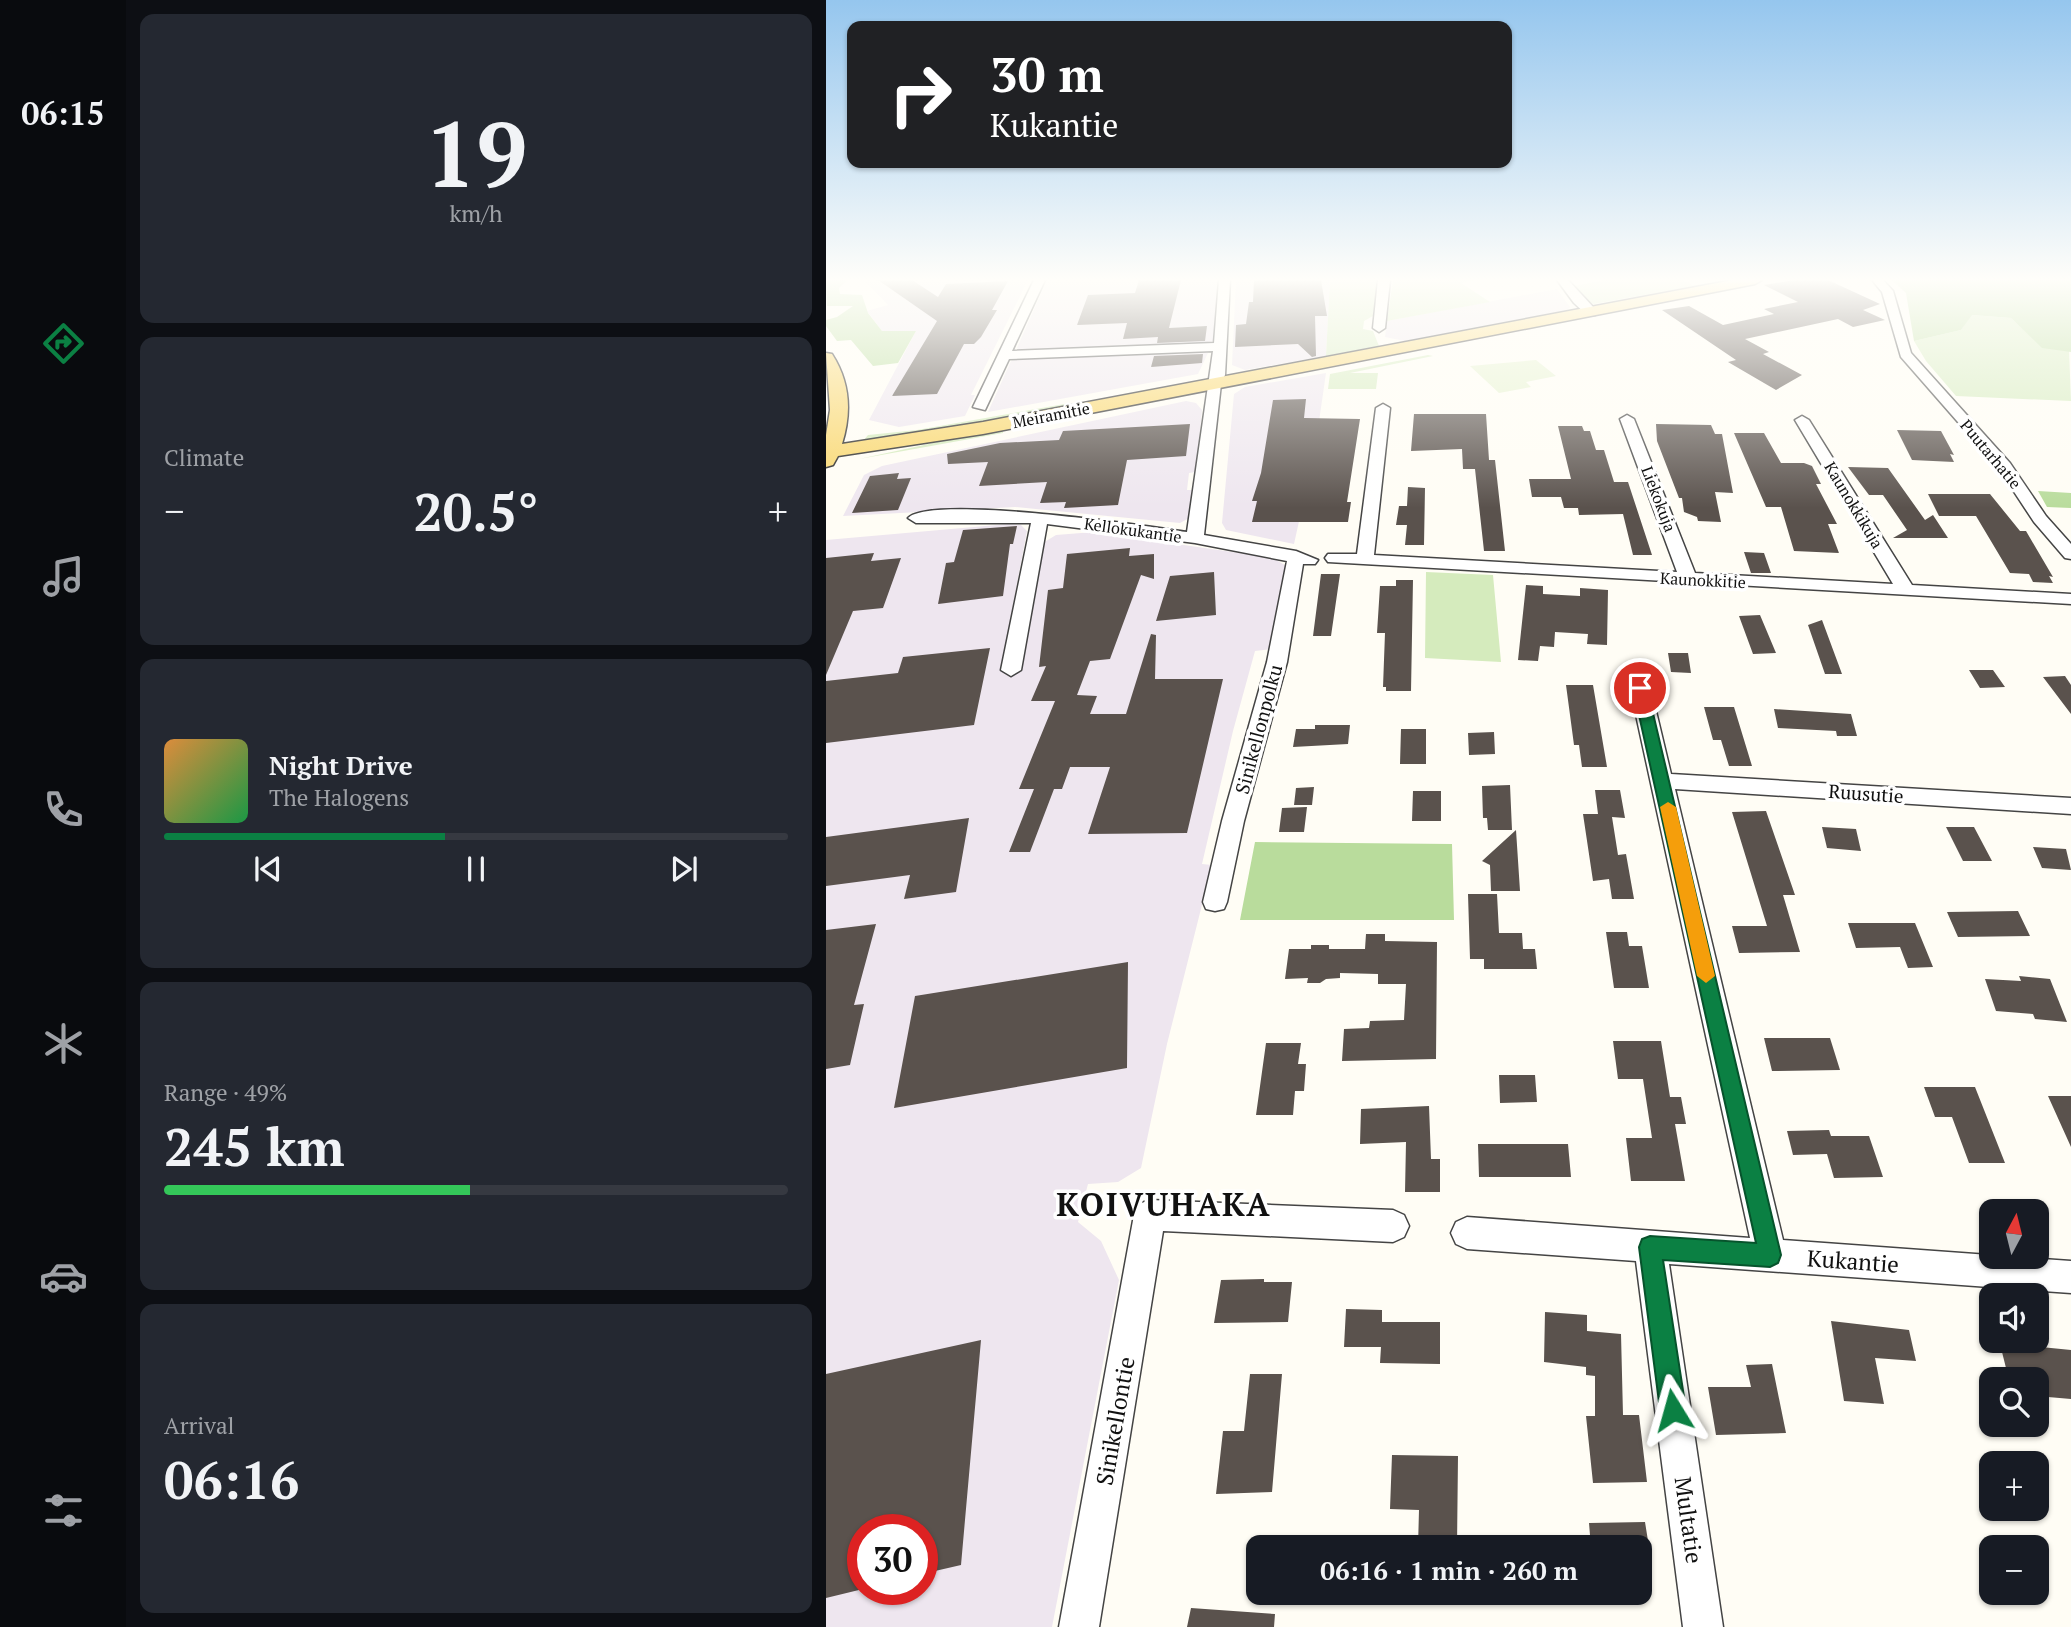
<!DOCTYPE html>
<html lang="en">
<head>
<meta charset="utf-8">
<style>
  body { margin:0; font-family:"PT Serif",serif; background:#242831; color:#f1f3f6; height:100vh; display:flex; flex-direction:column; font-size:26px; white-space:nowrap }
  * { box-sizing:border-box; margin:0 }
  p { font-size:23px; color:#9ea1a6 }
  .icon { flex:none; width:38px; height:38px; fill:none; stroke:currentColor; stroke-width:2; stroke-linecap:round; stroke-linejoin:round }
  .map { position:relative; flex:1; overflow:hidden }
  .details { display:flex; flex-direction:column; gap:14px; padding:14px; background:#0d0f14; width:700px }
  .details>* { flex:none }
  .guide { position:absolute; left:21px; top:21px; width:665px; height:147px; border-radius:14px; box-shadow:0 2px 5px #0004; background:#202124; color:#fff; overflow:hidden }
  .needle { width:46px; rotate:7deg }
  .buttons { position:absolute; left:1153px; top:1199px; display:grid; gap:14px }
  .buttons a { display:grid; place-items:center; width:70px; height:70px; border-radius:14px; background:#171b24; box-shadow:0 2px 5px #0004; font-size:35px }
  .speed { position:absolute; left:21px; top:1514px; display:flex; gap:14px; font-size:35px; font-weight:700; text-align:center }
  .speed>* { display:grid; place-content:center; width:91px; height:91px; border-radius:50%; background:#171b24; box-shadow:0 2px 5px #0004; line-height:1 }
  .speed .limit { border:10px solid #d22; background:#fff; color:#111 }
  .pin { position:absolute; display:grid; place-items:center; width:60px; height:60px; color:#fff; margin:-30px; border:4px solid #fff; border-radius:50%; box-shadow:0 2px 7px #0007 }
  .me { position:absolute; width:77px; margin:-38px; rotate:352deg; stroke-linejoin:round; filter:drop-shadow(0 0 5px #0008) }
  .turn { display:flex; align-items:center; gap:24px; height:147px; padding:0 28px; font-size:32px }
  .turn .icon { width:91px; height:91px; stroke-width:2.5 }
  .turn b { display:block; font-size:49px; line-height:60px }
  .big { font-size:52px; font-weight:600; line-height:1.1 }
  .details .tile { flex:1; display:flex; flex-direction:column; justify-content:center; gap:10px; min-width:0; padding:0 24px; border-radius:14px; background:#242831 }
  .details .dial { align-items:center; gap:0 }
  .dial b { font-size:91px; line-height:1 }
  .song { display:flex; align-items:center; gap:21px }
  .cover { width:84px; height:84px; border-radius:10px; background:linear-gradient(135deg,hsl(30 70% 55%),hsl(140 70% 35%)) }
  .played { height:7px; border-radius:4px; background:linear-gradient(90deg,#0b8043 45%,#363941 45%) }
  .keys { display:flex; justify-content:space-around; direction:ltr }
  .heat { display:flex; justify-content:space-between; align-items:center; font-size:38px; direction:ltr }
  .charge { height:10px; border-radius:5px; background:linear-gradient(90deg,#34c759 49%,#363941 0) }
  .trip { position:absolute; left:420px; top:1535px; width:406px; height:70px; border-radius:14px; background:#171b24; box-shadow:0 2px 5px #0004; font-weight:600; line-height:70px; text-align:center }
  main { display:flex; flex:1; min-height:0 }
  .menu { display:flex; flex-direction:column; width:126px; justify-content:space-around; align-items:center; background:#090b0e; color:#9ea1a6 }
  .menu .icon { width:49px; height:49px }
  .menu .current { color:#0b8043 }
  .menu b { font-size:32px; color:#f1f3f6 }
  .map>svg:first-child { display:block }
</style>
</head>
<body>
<main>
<nav class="menu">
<b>06:15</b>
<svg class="icon current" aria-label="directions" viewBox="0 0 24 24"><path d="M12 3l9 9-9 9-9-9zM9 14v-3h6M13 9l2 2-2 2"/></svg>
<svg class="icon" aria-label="music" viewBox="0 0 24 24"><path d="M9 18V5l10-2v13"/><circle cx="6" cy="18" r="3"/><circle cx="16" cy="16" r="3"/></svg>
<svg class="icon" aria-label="phone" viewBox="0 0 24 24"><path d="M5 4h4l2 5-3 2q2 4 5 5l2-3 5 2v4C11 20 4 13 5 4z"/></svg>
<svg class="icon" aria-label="climate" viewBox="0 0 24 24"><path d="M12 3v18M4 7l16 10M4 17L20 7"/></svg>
<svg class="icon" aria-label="car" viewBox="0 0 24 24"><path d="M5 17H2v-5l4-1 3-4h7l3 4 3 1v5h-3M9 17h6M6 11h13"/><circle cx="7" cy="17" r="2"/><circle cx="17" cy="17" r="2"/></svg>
<svg class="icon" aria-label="filters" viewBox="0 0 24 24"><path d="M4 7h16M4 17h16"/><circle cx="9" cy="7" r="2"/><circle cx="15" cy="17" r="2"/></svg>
</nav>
<section class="details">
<div class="tile dial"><b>19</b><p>km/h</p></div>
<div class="tile"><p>Climate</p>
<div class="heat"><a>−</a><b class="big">20.5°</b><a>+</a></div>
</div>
<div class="tile">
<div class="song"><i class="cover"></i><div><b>Night Drive</b><p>The Halogens</p></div></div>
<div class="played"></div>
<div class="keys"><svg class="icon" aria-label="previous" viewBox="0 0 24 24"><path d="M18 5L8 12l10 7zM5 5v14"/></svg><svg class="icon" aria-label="pause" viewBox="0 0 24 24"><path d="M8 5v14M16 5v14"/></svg><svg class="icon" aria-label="next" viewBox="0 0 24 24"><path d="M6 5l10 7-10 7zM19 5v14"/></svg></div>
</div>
<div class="tile"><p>Range · 49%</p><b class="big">245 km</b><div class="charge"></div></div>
<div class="tile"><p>Arrival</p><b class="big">06:16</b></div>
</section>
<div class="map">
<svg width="1245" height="1627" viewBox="0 0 1245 1627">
  <rect width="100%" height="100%" fill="#fffdf5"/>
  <path fill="#eee6ef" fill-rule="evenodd" d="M 38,280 L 202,280 L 145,395 L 149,395 L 139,416 L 73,427 L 43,420 L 90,331 L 56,331 L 41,311 L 62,305 Z
    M 221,280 L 393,280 L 388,341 L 377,345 L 196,351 L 191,348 Z
    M 410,280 L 504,280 L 500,356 L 419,370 L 406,365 Z
    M 731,289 L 744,307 L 741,310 L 579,341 L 559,337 L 561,321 Z
    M 382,353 L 372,374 L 162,412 L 185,361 L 192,358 Z
    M 500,373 L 489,449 L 468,544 L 400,530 L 396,523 L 408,394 L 419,387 Z
    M 360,401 L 370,403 L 376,410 L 370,472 L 363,473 L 361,490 L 370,490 L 365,517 L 354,523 L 189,507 L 17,516 L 38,475 L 56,466 Z
    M 182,524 L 195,525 L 201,531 L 176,664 L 197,662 L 217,543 L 230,535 L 268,532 L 447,558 L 462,567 L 446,649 L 429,651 L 407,731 L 376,864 L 386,865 L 341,1044 L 315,1168 L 292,1182 L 262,1184 L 252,1222 L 275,1241 L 293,1280 L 226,1627 L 0,1627 L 0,540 ZM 37,1530 L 96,1530 L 96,1589 L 37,1589 Z"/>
  <path fill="#d5ebbd" d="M 504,280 L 551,280 L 547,316 L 538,321 L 537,329 L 547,331 L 553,346 L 500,356 Z
    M 567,280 L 650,280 L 635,283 L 664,302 L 561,321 Z
    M 778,280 L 857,280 L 868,286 L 768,304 L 759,302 L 748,286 Z
    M 1145,315 L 1185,318 L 1216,347 L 1243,350 L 1245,401 L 1130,396 L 1100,361 L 1088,341 L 1135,330 Z
    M 602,355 L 607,356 L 524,373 L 552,373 L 550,389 L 502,389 L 504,374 Z
    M 244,403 L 220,412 L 37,441 L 42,435 L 91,430 Z
    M 177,428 L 177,433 L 33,459 Z
    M 600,572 L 667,575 L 675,662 L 599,658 Z"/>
  <path fill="#b9dc9c" d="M 3,280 L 21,280 L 13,288 L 14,294 L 36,295 L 42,313 L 56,331 L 90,331 L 72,363 L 47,366 L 25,340 L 11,341 L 0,326 L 0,320 L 11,317 L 27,306 L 1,306 L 0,282 Z
    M 1066,280 L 1245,280 L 1245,352 L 1216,348 L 1185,318 L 1146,315 L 1135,330 L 1088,341 L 1080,293 Z
    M 1212,491 L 1245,493 L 1245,508 L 1221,507 Z
    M 429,842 L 626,844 L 628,920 L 414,920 Z"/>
  <path fill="#e6f2cf" d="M 710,360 L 730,376 L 700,382 L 705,387 L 673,393 L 644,366 Z"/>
  <path fill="#5a524d" d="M 52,280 L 86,280 L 112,297 L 120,284 L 182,281 L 166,310 L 171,310 L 155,337 L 148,344 L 138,344 L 111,394 L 66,396 L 111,321 Z
    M 313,280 L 355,280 L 343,328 L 381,326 L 379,341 L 331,343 L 332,337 L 297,339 L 301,323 L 251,325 L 262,295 L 309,293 Z
    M 428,280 L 495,280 L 501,316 L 489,316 L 490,356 L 486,357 L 472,344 L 409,347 L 410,325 L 420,324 L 423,302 L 427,302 Z
    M 968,280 L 1002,280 L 1054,304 L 1037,310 L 1059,320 L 1027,327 L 1012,319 L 919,339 L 943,352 L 937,354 L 976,375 L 950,390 L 902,362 L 910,360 L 836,310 L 863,306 L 897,325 L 948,314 L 938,309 L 972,302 L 938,285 Z
    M 377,354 L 376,363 L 325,367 L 328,356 Z
    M 480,399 L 478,418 L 534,419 L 521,502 L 525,502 L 522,522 L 426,522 L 431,501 L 426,501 L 435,473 L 447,400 Z
    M 588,414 L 660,414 L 663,460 L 669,460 L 679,551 L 658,551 L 649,469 L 637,469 L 636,449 L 585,451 Z
    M 364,424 L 360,456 L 301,460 L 292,505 L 238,508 L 240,502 L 214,503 L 221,482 L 153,486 L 162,462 L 122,464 L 121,454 L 174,443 L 233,440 L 237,431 Z
    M 830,424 L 885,425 L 889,434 L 896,434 L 907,493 L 889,492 L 895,522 L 872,521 L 871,517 L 858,512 L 856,498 L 853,498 L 831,441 Z
    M 732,426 L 756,426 L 758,431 L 764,431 L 770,450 L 778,450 L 788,482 L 802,482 L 826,555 L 807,555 L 797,514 L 753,515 L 752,508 L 738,508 L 735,497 L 706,497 L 703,479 L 745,479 Z
    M 1071,430 L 1115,431 L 1128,455 L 1124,454 L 1128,462 L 1086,460 Z
    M 908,433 L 938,433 L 955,463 L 978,463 L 986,466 L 995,484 L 990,484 L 1011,524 L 1002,524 L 1013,553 L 968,551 L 955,507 L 940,507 Z
    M 1022,467 L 1062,468 L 1099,520 L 1107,515 L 1122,538 L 1067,538 L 1081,530 L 1057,495 L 1043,495 Z
    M 73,473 L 71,479 L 85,478 L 72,510 L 26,513 L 44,476 Z
    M 582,487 L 599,488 L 598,545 L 579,545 L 581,525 L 570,525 L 573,506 L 581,506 Z
    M 1102,494 L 1164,494 L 1194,531 L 1200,531 L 1227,577 L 1223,576 L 1227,583 L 1207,582 L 1203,574 L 1184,573 L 1150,516 L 1113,516 Z
    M 191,526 L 187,544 L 184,544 L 177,596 L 112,604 L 120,563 L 128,562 L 137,530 Z
    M 304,548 L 303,556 L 328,554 L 328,579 L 315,575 L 284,659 L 264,661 L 251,695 L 271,696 L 264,714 L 300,714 L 325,634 L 330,635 L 329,679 L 397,679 L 361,833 L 262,834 L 284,767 L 244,767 L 236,789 L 228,789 L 204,852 L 183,852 L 208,789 L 193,789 L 229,701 L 205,701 L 220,666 L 213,667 L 222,590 L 237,588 L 241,554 Z
    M 918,552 L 938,553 L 945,573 L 925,573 Z
    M 48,553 L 45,561 L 75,558 L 57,608 L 27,611 L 0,675 L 0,558 Z
    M 388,572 L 390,615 L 330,621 L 344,576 Z
    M 495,574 L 514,574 L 505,636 L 487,636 Z
    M 570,580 L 587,580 L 585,691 L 560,691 L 560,687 L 557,687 L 559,633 L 551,633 L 554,586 L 570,586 Z
    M 700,585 L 717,586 L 717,594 L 754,596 L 754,588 L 782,590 L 781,645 L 761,644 L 762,634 L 729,632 L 728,647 L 714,646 L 712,661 L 692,660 Z
    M 934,615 L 950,653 L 927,654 L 913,616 Z
    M 996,620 L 1016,674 L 999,674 L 982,625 Z
    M 164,648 L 148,725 L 0,743 L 0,681 L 72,673 L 77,657 Z
    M 842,653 L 862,653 L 865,673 L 845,672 Z
    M 1143,670 L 1167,670 L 1179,687 L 1154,688 Z
    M 1239,676 L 1245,685 L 1245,714 L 1217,677 Z
    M 740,685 L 767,685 L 781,767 L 756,767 L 753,745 L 748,745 Z
    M 878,707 L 908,707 L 926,766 L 903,766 L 895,740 L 887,740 Z
    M 948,709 L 1025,714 L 1031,736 L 1011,736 L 1010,731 L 952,728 Z
    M 489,725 L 524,725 L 522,744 L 467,747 L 470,729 L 489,729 Z
    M 575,729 L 600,729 L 600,764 L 574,764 Z
    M 668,732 L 669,754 L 643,755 L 642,733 Z
    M 684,785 L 686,830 L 662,830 L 661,818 L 657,818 L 656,786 Z
    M 488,787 L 486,805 L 468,805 L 470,788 Z
    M 769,790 L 794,790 L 799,818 L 786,817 L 792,855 L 800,854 L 808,899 L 786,899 L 783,879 L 767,881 L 757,814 L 772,814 Z
    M 587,791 L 615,791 L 615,821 L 586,821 Z
    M 481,807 L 478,832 L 453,832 L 456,808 Z
    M 940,811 L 969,895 L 957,895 L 974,952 L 913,953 L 906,926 L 941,926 L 906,812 Z
    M 143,818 L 130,892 L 78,899 L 84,875 L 0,886 L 0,837 Z
    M 996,827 L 1030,829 L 1035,851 L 1001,848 Z
    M 1120,827 L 1148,827 L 1166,861 L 1137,861 Z
    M 690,830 L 694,891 L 665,891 L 664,865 L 656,861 Z
    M 1207,847 L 1240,849 L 1245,870 L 1216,868 Z
    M 642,894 L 671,894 L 673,933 L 696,933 L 697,949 L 709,949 L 711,969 L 658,969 L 658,959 L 644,959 Z
    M 1192,911 L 1204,936 L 1132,937 L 1121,912 Z
    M 1022,923 L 1089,923 L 1107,967 L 1082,968 L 1074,947 L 1030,948 Z
    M 50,924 L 28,1005 L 38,1004 L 24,1065 L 0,1069 L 0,930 Z
    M 780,932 L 801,932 L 803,946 L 816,946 L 823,988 L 788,988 Z
    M 540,934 L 559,934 L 559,941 L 611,942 L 610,1059 L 516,1061 L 518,1029 L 543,1028 L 544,1021 L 578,1020 L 580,984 L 552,984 L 552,974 L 514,973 L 514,978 L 500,979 L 494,983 L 481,983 L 482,978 L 459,979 L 463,949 L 485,949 L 485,945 L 503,945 L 503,949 L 539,949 Z
    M 302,962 L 301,1068 L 68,1108 L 89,996 Z
    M 1193,976 L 1224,979 L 1241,1022 L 1209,1019 L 1207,1014 L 1170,1011 L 1159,979 L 1195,981 Z
    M 938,1038 L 1004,1038 L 1014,1070 L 946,1071 Z
    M 787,1041 L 835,1041 L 844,1097 L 855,1097 L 860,1124 L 849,1124 L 859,1181 L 805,1181 L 800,1138 L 826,1138 L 817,1079 L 792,1079 Z
    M 440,1043 L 475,1043 L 472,1064 L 480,1064 L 478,1091 L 469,1091 L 467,1115 L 430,1115 Z
    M 673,1075 L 709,1075 L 711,1102 L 674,1103 Z
    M 1098,1087 L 1149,1087 L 1179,1163 L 1143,1163 L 1126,1117 L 1109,1117 Z
    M 1222,1096 L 1245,1096 L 1245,1147 Z
    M 603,1106 L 605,1159 L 614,1159 L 614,1192 L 579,1192 L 580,1142 L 534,1144 L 535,1109 Z
    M 1003,1130 L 1005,1136 L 1043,1136 L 1057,1177 L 1008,1178 L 1001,1154 L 967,1155 L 961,1131 Z
    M 652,1144 L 742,1144 L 745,1177 L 653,1177 Z
    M 438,1279 L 438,1282 L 466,1282 L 462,1322 L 388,1323 L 395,1280 Z
    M 520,1309 L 556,1310 L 556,1322 L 614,1322 L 614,1364 L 554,1363 L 555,1347 L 518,1347 Z
    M 719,1312 L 761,1315 L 761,1331 L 795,1334 L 797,1415 L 813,1415 L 821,1482 L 767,1483 L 760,1416 L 769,1416 L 769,1376 L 760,1375 L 760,1367 L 718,1362 Z
    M 1005,1321 L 1083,1330 L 1090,1361 L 1049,1358 L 1058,1404 L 1018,1401 Z
    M 155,1340 L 135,1565 L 96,1574 L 96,1530 L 37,1530 L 37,1589 L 0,1598 L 0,1374 Z
    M 1173,1340 L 1213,1340 L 1215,1347 L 1245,1350 L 1245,1399 L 1222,1397 L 1215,1371 L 1180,1368 Z
    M 946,1364 L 960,1433 L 890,1435 L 882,1387 L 925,1387 L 920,1365 Z
    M 424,1374 L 456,1374 L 446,1492 L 390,1494 L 397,1431 L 418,1431 Z
    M 566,1455 L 632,1456 L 631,1547 L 592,1547 L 593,1510 L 564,1509 Z
    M 819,1522 L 823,1547 L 765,1547 L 763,1523 Z
    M 365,1608 L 449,1614 L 448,1627 L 361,1627 Z"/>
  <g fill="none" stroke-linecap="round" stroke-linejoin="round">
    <defs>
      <path id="minor" d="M 208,280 L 219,280 L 186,351 L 388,343 L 393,280 L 404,280 L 399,375 L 395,384 L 378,535 L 470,551 L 492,560 L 489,564 L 477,564 L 461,662 L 418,821 L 401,902 L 398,909 L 389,911 L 380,909 L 377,902 L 396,821 L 441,662 L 461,561 L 369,543 L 221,524 L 195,670 L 185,676 L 175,670 L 205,523 L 90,523 L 82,518 C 105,494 321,526 361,532 L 387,351 L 183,359 L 159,410 L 147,407 Z
        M 552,280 L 564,280 L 559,328 L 553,332 L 547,328 Z
        M 731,280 L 742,280 L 769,309 L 769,315 L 761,315 L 748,303 Z
        M 1046,280 L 1057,280 L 1067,291 L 1085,353 L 1184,463 L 1220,516 L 1245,544 L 1245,559 L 1239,558 L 1208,522 L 1173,469 L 1075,357 L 1056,292 Z
        M 557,404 L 564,408 L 548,555 L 851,572 L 794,419 L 801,415 L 808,419 L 869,573 L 1067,584 L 969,420 L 976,416 L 983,420 L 1086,585 L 1245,594 L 1245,604 L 502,562 L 499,558 L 502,554 L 531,554 L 550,408 Z
        M 810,663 L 820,669 L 845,774 L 1245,798 L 1245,814 L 849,789 L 957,1240 L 1245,1261 L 1245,1293 L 843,1264 L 897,1627 L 857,1627 L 810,1261 L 641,1249 L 630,1244 L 625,1233 L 630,1222 L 641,1217 L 924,1238 L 800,669 Z
        M 324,1200 L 567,1210 L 578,1215 L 583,1226 L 578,1237 L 567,1242 L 337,1231 L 273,1627 L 233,1627 L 308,1215 L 313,1204 Z"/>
      <path id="major" d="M 907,280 L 936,280 L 929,284 L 157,434 L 12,456 L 7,465 L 0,467 L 0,435 L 4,410 L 0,353 L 6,354 C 24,382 26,412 16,444 L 157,422 Z"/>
    </defs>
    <use href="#minor" stroke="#444" stroke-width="3"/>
    <use href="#major" stroke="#222" stroke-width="3"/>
    <use href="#minor" fill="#fff" fill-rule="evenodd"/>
    <use href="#major" fill="#f9d66b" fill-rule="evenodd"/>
  </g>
  <linearGradient id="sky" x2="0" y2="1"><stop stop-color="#95c6ee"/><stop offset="0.55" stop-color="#fffefa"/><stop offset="1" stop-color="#fffefa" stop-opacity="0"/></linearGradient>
  <rect width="1245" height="508" fill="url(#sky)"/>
  <path fill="#0b8043" stroke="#07532c" stroke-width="2" d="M 814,684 L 821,688 L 955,1255 L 952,1263 L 944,1267 L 837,1260 L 860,1410 L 856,1419 L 847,1423 L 838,1419 L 834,1410 L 813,1247 L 816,1239 L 824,1236 L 930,1243 L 807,688 Z"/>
  <path fill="#f59e0b" d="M 842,802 L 850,807 L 889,976 L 880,983 L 871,976 L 834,807 Z"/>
  <g text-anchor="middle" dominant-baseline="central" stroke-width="7" stroke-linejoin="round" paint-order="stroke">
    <g font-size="16" fill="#111" stroke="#fff">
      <text transform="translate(225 415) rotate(-11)">Meiramitie</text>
      <text transform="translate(1165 454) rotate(50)">Puutarhatie</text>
      <text transform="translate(833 499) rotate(69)">Liekokuja</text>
      <text transform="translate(1028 505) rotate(59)">Kaunokkikuja</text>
      <text transform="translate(307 530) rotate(8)">Kellokukantie</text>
      <text transform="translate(877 580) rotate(3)">Kaunokkitie</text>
    </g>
    <g font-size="19" fill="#111" stroke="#fff">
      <text transform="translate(432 729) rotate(-75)">Sinikellonpolku</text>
      <text transform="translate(1040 793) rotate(4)">Ruusutie</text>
    </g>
    <g font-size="23" fill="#111" stroke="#fff">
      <text transform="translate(1027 1261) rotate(4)">Kukantie</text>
      <text transform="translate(289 1421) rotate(-80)">Sinikellontie</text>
      <text transform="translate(863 1520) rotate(82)">Multatie</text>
    </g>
    <g font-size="32" font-weight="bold" letter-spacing="2" fill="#111" stroke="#fff">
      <text x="338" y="1204">KOIVUHAKA</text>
    </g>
  </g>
</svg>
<div class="buttons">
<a><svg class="needle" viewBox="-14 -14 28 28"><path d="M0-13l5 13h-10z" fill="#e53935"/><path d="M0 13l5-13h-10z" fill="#9ea1a6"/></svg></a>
<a><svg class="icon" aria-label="sound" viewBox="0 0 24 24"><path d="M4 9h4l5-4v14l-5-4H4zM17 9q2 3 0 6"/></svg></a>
<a><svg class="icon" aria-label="search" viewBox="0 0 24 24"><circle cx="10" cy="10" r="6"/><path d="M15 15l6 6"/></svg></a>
<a>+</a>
<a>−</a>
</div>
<div class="speed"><div class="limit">30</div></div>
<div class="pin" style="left:814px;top:688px;background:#d93025"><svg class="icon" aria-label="arrive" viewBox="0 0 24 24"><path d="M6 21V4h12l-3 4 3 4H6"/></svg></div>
<svg class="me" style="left:847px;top:1410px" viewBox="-20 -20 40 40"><path d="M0-17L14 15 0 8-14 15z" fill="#0b8043" stroke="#fff" stroke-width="4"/></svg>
<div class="trip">06:16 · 1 min · 260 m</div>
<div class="guide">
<div class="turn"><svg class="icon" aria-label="right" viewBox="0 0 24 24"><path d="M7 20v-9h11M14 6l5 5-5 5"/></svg><div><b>30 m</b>Kukantie</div></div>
</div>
</div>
</main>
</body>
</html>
